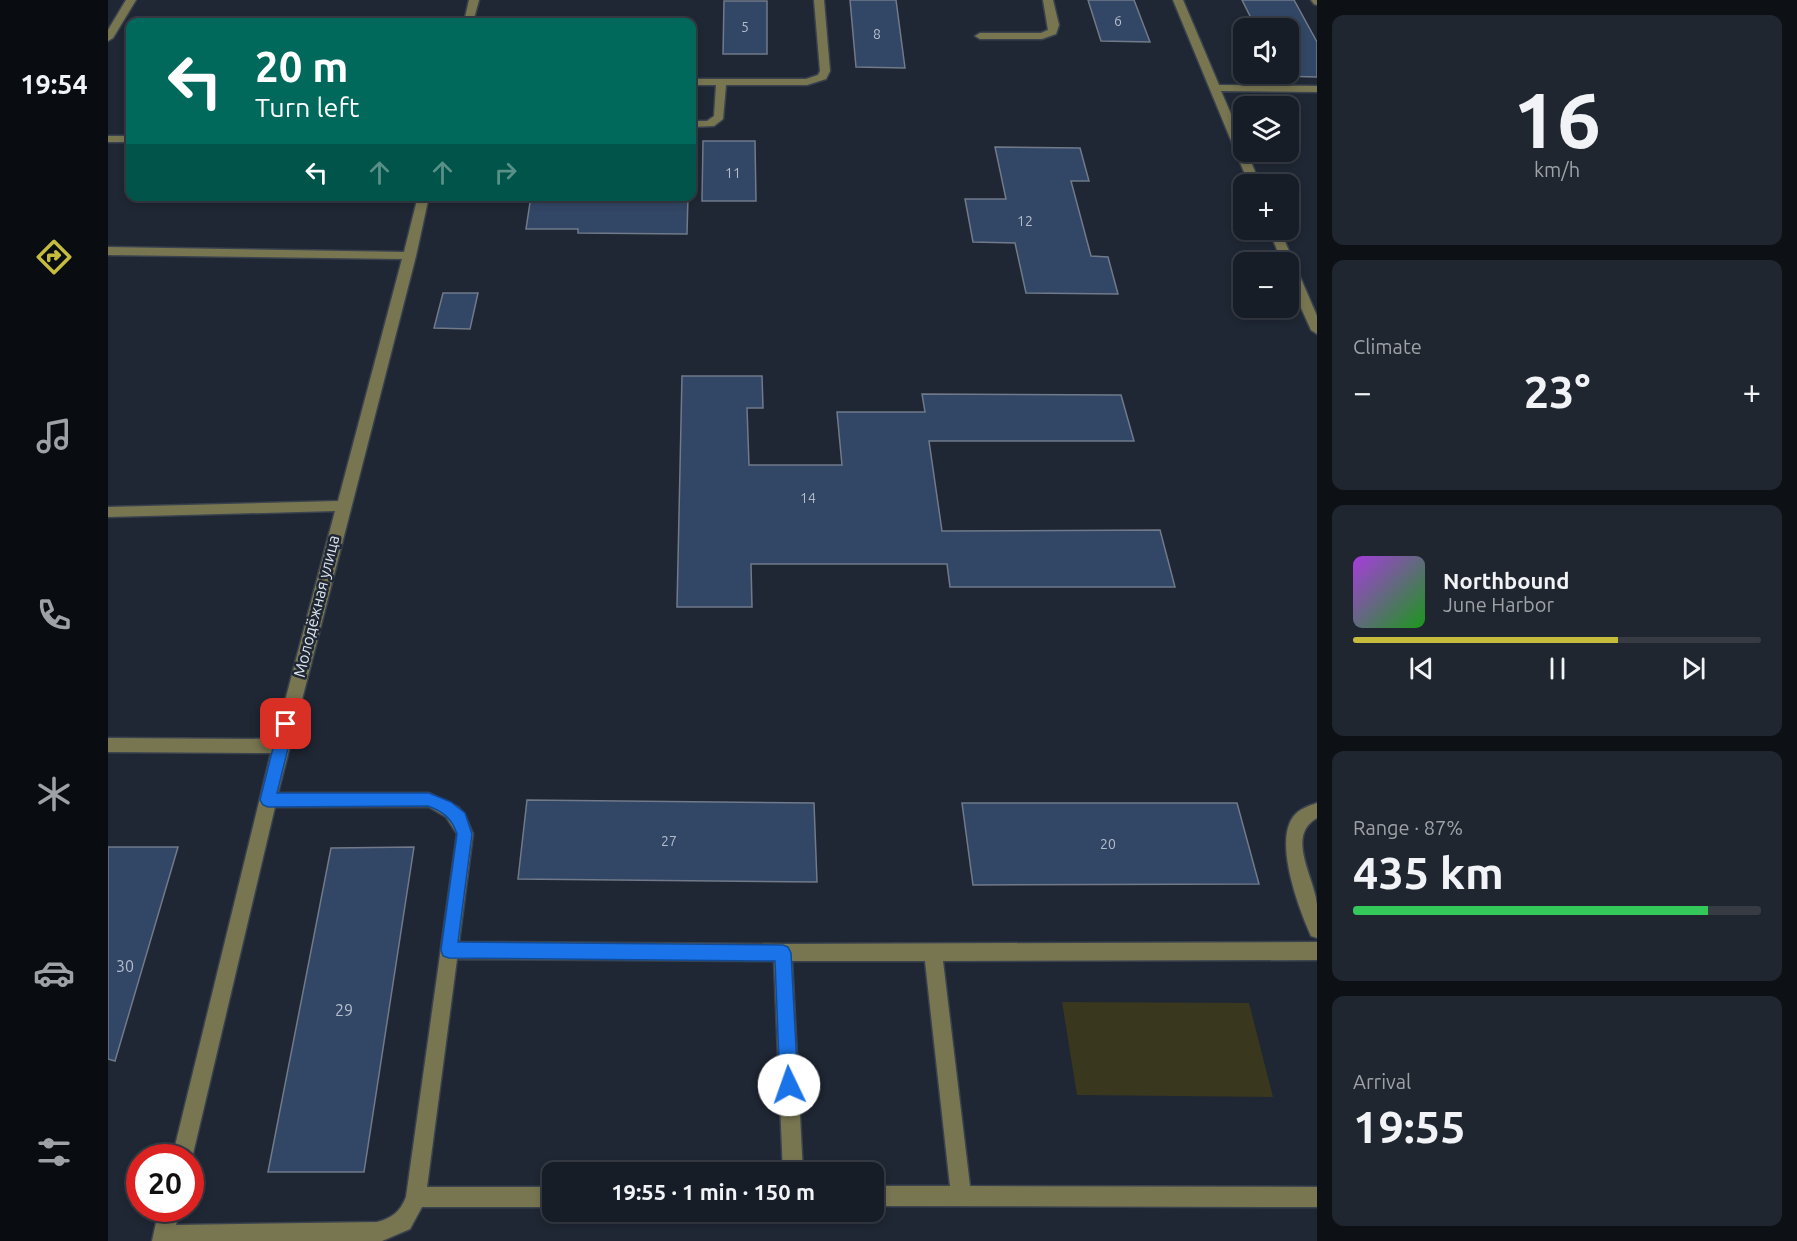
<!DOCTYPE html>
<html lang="en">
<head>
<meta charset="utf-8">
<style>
  body { margin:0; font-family:Ubuntu,sans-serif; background:#20262f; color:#f1f3f6; height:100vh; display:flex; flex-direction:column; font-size:22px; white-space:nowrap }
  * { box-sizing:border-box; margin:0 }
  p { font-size:20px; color:#9ea2a7 }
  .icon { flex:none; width:33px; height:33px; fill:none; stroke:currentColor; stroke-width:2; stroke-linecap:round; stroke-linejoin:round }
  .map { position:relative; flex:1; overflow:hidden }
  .details { display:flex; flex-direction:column; gap:15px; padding:15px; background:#0d1015; width:480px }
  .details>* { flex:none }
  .hud { position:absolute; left:18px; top:18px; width:570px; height:183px; border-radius:12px; box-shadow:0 3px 9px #0003,0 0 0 2px #363b44; background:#00695c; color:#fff; overflow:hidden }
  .buttons { position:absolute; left:1125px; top:18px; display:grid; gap:12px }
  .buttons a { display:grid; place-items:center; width:66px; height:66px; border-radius:12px; background:#171d27; box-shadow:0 3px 9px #0003,0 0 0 2px #363b44; font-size:30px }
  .speed { position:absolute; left:18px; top:1144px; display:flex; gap:12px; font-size:30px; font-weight:700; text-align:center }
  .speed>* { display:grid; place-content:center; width:78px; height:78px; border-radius:50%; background:#171d27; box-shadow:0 3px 9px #0003,0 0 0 2px #363b44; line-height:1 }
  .speed .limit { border:9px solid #d22; background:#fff; color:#111 }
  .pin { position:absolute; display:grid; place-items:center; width:51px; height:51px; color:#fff; margin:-26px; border-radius:12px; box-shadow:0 3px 9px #0006 }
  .me { position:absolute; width:66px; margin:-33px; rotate:357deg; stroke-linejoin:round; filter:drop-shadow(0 0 4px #0008) }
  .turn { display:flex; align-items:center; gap:21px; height:126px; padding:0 30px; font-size:27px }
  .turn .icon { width:78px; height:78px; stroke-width:2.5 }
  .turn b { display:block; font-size:42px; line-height:51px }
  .lanes { display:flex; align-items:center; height:57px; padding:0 30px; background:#0003; justify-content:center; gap:30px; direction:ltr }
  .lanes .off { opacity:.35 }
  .big { font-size:45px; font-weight:600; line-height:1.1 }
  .details .widget { flex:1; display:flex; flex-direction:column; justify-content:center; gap:9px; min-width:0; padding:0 21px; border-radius:12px; background:#20262f }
  .details .dial { align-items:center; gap:0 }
  .dial b { font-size:78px; line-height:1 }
  .song { display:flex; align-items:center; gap:18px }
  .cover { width:72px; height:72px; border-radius:9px; background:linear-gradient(135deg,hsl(280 70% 55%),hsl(120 70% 35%)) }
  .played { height:6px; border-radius:3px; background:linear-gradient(90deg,#c5bc3d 65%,#363b44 65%) }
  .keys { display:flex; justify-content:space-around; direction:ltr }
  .heat { display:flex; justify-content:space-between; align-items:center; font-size:33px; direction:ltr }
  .charge { height:9px; border-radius:4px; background:linear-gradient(90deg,#34c759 87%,#363b44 0) }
  .trip { position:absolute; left:434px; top:1162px; width:342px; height:60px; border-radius:12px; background:#171d27; box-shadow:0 3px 9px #0003,0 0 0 2px #363b44; font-weight:600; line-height:60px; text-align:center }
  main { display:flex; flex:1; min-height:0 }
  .tab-bar { display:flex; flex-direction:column; width:108px; justify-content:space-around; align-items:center; background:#090c10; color:#9ea2a7 }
  .tab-bar .icon { width:42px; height:42px }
  .tab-bar .on { color:#c5bc3d }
  .tab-bar b { font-size:27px; color:#f1f3f6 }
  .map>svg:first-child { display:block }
</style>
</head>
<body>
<main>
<nav class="tab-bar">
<b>19:54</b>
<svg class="icon on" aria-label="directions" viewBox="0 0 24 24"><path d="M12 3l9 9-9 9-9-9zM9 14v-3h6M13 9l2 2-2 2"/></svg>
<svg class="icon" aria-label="music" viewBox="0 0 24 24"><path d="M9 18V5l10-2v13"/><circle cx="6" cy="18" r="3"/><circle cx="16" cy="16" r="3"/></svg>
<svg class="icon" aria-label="phone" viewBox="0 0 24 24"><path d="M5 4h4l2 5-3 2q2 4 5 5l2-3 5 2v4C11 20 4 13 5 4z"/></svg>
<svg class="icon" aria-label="climate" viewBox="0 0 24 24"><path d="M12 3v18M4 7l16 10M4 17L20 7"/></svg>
<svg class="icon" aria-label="car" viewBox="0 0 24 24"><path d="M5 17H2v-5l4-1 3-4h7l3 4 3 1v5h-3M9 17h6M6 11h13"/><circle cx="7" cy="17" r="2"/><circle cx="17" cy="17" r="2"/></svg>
<svg class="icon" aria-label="filters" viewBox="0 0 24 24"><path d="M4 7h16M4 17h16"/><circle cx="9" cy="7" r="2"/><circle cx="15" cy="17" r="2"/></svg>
</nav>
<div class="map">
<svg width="1209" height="1241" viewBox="0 0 1209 1241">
  <rect width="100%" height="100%" fill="#1f2734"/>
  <path fill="#39371e" d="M 954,1002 L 1141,1003 L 1165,1097 L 969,1095 Z"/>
  <path fill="#324665" stroke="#707a8a" stroke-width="1.5" d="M 742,0 L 788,0 L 797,68 L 748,67 Z
    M 980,0 L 1026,0 L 1042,42 L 993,41 Z
    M 1134,0 L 1186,0 L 1209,42 L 1209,77 L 1171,76 L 1170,74 L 1180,74 L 1180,28 L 1148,28 Z
    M 616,1 L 659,1 L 659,54 L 615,54 Z
    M 595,141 L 647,141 L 648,201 L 594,201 Z
    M 887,147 L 972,148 L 981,181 L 963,181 L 983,256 L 1000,257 L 1010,294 L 918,293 L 907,243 L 865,242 L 857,199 L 898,199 Z
    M 423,196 L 580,196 L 579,234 L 470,233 L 470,229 L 418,229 Z
    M 335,293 L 370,293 L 362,329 L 326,328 Z
    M 574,376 L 654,376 L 655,408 L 639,408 L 641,465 L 734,465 L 729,412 L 817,412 L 814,394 L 1013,395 L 1026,441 L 821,441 L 834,531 L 1052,530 L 1067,587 L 842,587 L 839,564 L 643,564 L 644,607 L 569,607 Z
    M 419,800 L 706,803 L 709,882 L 410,879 Z
    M 854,803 L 1129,803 L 1151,884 L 865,885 Z
    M 0,847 L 70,847 L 7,1061 L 0,1059 Z
    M 306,847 L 256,1172 L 160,1172 L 223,848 Z"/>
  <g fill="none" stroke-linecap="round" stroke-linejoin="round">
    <defs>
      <path id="minor" d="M 18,0 L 28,0 L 5,38 L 0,41 L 0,30 Z
        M 361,0 L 371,0 L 365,22 L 356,22 Z
        M 706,0 L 716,0 L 722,71 L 718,79 L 699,85 L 618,85 L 615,119 L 606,126 L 584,127 L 584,121 L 599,121 L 606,116 L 608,85 L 584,85 L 584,79 L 698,79 L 710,75 L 712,71 Z
        M 935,0 L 945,0 L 951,25 L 948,34 L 934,39 L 872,39 L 867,36 L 872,33 L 933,33 L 940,30 Z
        M 1065,0 L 1075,0 L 1111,85 L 1209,86 L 1209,92 L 1113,91 L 1136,144 L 1136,152 L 1139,152 L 1152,184 L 1141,184 Z
        M 1203,0 L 1209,0 L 1209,5 L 1206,4 Z
        M 0,136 L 22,136 L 22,142 L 0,142 Z
        M 310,196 L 321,196 L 308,256 L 170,793 L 321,793 L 350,807 L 357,815 L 365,834 L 351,942 L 675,944 L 1209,942 L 1209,960 L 835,961 L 862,1186 L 1209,1187 L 1209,1207 L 765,1206 L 765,1186 L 842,1186 L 817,961 L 684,961 L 695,1173 L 675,1173 L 666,961 L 349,959 L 319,1187 L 444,1187 L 444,1207 L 314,1207 L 302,1229 L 274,1241 L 44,1241 L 51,1209 L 71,1209 L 68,1225 L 269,1222 C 284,1218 292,1212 298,1197 L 349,834 L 338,817 L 321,807 L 167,807 L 84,1158 L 82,1161 L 82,1158 L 64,1158 L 163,753 L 0,752 L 0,738 L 167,739 L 227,511 L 0,517 L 0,507 L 230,501 L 294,259 L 0,255 L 0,247 L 296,252 Z
        M 1161,230 L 1172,230 L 1209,316 L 1209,334 L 1203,330 L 1180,279 L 1180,262 L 1174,262 Z
        M 1209,803 L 1209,818 C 1177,836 1207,878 1209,905 C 1209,916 1209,927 1209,938 L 1203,936 C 1191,909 1166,843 1185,817 C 1191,809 1200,806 1209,803 Z"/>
    </defs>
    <use href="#minor" stroke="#3a424e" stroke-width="3"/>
    <use href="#minor" fill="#787651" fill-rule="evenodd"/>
  </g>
  <path fill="#1a73e8" stroke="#114b97" stroke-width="1.5" d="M 178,718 L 184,720 L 186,724 L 169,793 L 321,793 L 343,802 L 357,813 L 364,834 L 350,942 L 675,945 L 680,947 L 683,953 L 690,1085 L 687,1091 L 681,1094 L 675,1091 L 672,1085 L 667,961 L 341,958 L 335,956 L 333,950 L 349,834 C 344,819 336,812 320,806 L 160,807 L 155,805 L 152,800 L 171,724 L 173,720 Z"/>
  <g text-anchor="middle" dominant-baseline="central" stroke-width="5" stroke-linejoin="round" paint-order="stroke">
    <g font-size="14" fill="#b4bdcc">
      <text x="1010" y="21">6</text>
      <text x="637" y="27">5</text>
      <text x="769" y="34">8</text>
      <text x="625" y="173">11</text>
      <text x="917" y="221">12</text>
      <text x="700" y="498">14</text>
      <text x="561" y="841">27</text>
      <text x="1000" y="844">20</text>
    </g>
    <g font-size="16" fill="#dfe5ee" stroke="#1f2734">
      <text transform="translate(208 606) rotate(-76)">Молодёжная улица</text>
    </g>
    <g font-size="16" fill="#b4bdcc">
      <text x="17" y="966">30</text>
      <text x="236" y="1010">29</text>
    </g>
  </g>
</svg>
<div class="buttons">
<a><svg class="icon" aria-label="sound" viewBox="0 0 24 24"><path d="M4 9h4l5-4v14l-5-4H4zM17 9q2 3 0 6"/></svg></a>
<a><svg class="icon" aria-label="layers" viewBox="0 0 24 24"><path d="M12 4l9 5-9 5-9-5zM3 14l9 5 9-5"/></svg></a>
<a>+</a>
<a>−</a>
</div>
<div class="speed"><div class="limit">20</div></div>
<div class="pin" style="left:178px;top:724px;background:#d93025"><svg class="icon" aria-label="arrive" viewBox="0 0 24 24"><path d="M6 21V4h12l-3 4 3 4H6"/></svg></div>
<svg class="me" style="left:681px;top:1085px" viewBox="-20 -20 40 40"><circle r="19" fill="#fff"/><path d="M0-13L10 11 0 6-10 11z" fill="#1a73e8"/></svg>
<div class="trip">19:55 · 1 min · 150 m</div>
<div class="hud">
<div class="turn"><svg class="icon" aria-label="left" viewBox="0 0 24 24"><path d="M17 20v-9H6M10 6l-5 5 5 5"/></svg><div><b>20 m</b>Turn left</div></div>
<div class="lanes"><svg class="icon" aria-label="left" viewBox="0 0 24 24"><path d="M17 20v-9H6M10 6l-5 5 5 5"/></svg><svg class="icon off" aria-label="ahead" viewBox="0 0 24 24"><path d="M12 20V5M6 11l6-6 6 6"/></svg><svg class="icon off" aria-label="ahead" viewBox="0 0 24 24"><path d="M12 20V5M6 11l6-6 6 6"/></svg><svg class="icon off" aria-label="right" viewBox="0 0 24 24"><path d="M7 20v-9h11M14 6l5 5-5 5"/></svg></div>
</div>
</div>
<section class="details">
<div class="widget dial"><b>16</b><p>km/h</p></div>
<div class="widget"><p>Climate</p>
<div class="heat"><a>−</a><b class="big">23°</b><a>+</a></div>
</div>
<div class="widget">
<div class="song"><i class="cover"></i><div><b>Northbound</b><p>June Harbor</p></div></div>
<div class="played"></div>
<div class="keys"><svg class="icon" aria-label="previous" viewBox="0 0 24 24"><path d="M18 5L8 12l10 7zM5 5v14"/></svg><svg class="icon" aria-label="pause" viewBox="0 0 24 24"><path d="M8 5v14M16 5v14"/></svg><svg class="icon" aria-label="next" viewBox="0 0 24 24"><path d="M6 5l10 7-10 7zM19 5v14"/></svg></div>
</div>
<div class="widget"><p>Range · 87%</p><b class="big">435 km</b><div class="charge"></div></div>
<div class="widget"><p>Arrival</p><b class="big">19:55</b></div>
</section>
</main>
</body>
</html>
